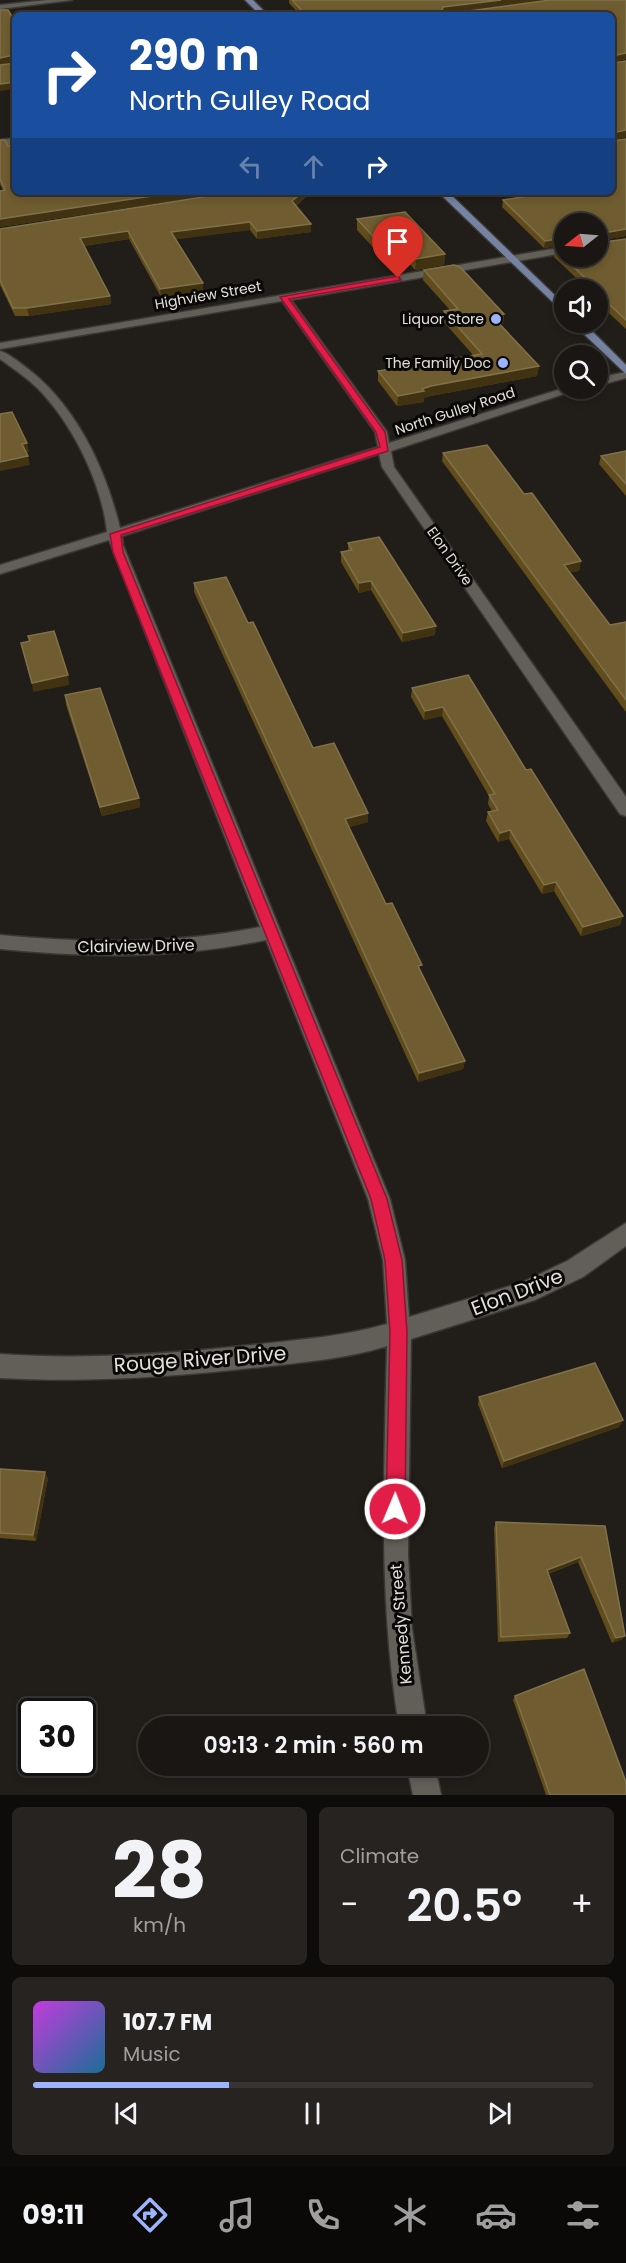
<!DOCTYPE html>
<html lang="en">
<head>
<meta charset="utf-8">
<style>
  body { margin:0; font-family:Poppins,sans-serif; background:#262321; color:#f1f3f6; height:100vh; display:flex; flex-direction:column; font-size:22px; white-space:nowrap }
  * { box-sizing:border-box; margin:0 }
  p { font-size:20px; color:#9f9fa0 }
  .icon { flex:none; width:33px; height:33px; fill:none; stroke:currentColor; stroke-width:2; stroke-linecap:round; stroke-linejoin:round }
  .map { position:relative; height:1795px; overflow:hidden }
  .details { display:flex; flex-direction:column; gap:12px; padding:12px; background:#0e0c0a; flex:1 }
  .details>* { flex:none }
  .hud { position:absolute; left:12px; top:12px; width:603px; height:183px; border-radius:9px; box-shadow:0 3px 9px #0003,0 0 0 2px #373533; background:#1a4fa0; color:#fff; overflow:hidden }
  .needle { width:39px; rotate:253deg }
  .controls { position:absolute; left:554px; top:213px; display:grid; gap:12px }
  .controls a { display:grid; place-items:center; width:54px; height:54px; border-radius:50%; background:#191613; box-shadow:0 3px 9px #0003,0 0 0 2px #373533; font-size:30px }
  .speed { position:absolute; left:18px; top:1698px; display:flex; gap:12px; font-size:30px; font-weight:700; text-align:center }
  .speed>* { display:grid; place-content:center; width:78px; height:78px; border-radius:50%; background:#191613; box-shadow:0 3px 9px #0003,0 0 0 2px #373533; line-height:1 }
  .speed .limit { border:3px solid #111; border-radius:9px; background:#fff; color:#111 }
  .pin { position:absolute; display:grid; place-items:center; width:51px; height:51px; color:#fff; margin:-62px -26px; border-radius:50% 50% 50% 0; rotate:-45deg; box-shadow:0 0 6px #0007 }
  .pin .icon { rotate:45deg }
  .me { position:absolute; width:66px; margin:-33px; rotate:1deg; stroke-linejoin:round; filter:drop-shadow(0 0 4px #0008) }
  .turn { display:flex; align-items:center; gap:21px; height:126px; padding:0 18px; font-size:27px }
  .turn .icon { width:78px; height:78px; stroke-width:2.5 }
  .turn b { display:block; font-size:42px; line-height:51px }
  .lanes { display:flex; align-items:center; height:57px; padding:0 18px; background:#0003; justify-content:center; gap:30px; direction:ltr }
  .lanes .off { opacity:.35 }
  .big { font-size:45px; font-weight:600; line-height:1.1 }
  .details .tile { flex:1; display:flex; flex-direction:column; justify-content:center; gap:9px; min-width:0; padding:0 21px; border-radius:9px; background:#262321 }
  .details .dial { align-items:center; gap:0 }
  .dial b { font-size:78px; line-height:1 }
  .song { display:flex; align-items:center; gap:18px }
  .cover { width:72px; height:72px; border-radius:9px; background:linear-gradient(135deg,hsl(290 70% 55%),hsl(200 70% 35%)) }
  .played { height:6px; border-radius:3px; background:linear-gradient(90deg,#9bb4fd 35%,#373533 35%) }
  .keys { display:flex; justify-content:space-around; direction:ltr }
  .heat { display:flex; justify-content:space-between; align-items:center; font-size:33px; direction:ltr }
  .details .tiles { flex:1; display:grid; gap:12px; grid-template-columns:1fr 1fr }
  .tile:last-child { grid-column:span 2 }
  .trip { position:absolute; left:138px; top:1716px; width:351px; height:60px; border-radius:30px; background:#191613; box-shadow:0 3px 9px #0003,0 0 0 2px #373533; font-weight:600; line-height:60px; text-align:center }
  .tabs { display:flex; height:96px; justify-content:space-around; align-items:center; background:#0a0908; color:#9f9fa0 }
  .tabs .icon { width:42px; height:42px }
  .tabs .selected { color:#9bb4fd }
  .tabs b { font-size:27px; color:#f1f3f6 }
  .map>svg:first-child { display:block }
</style>
</head>
<body>
<div class="map">
<svg width="626" height="1795" viewBox="0 0 626 1795">
  <rect width="100%" height="100%" fill="#211e19"/>
  <g fill="none" stroke-linecap="round" stroke-linejoin="round">
    <defs>
      <path id="minor" d="M 47,0 L 72,0 L 0,9 L 0,5 Z
        M 15,138 L 15,144 L 0,146 L 0,140 Z
        M 564,247 L 564,253 L 291,300 L 387,432 L 389,443 L 564,388 L 582,388 L 391,451 L 394,467 L 626,797 L 626,816 L 620,814 L 382,467 L 379,454 L 122,536 L 123,545 L 390,1199 L 405,1260 L 409,1317 L 523,1282 L 567,1261 L 626,1223 L 626,1246 L 583,1277 L 535,1300 L 411,1339 L 408,1555 L 412,1629 L 427,1726 L 399,1726 C 378,1599 384,1475 387,1346 C 346,1359 304,1362 261,1367 C 174,1377 87,1383 0,1378 L 0,1354 C 87,1360 174,1354 261,1344 C 303,1339 345,1336 387,1324 L 383,1260 L 368,1199 L 266,940 C 177,959 90,958 0,949 L 0,935 C 87,943 174,945 260,927 L 109,540 L 0,574 L 0,565 L 107,532 C 102,485 75,429 43,394 C 31,380 15,370 0,359 L 0,351 C 8,353 16,360 23,365 C 75,403 105,466 120,528 L 378,447 L 375,432 L 282,301 L 0,349 L 0,343 Z
        M 626,372 L 626,378 L 597,386 L 597,378 Z
        M 407,1766 L 435,1766 L 441,1795 L 413,1795 Z"/>
      <path id="major" d="M 245,0 L 253,0 L 268,15 L 260,15 Z
        M 438,192 L 448,192 L 564,304 L 564,313 Z
        M 571,322 L 583,322 L 626,365 L 626,374 Z"/>
    </defs>
    <use href="#minor" stroke="#3a3834" stroke-width="3"/>
    <use href="#major" stroke="#3a3834" stroke-width="3"/>
    <use href="#minor" fill="#625f58" fill-rule="evenodd"/>
    <use href="#major" fill="#7682a2" fill-rule="evenodd"/>
  </g>
  <path fill="#614c1b" d="M 289,0 L 549,0 L 457,11 L 468,11 L 626,0 L 626,60 L 626,59 L 613,62 L 613,63 L 626,61 L 626,137 L 612,140 L 612,15 L 300,15 L 289,3 Z
    M 626,139 L 626,236 L 597,241 L 564,224 L 564,245 L 544,248 L 502,207 L 503,200 L 532,195 L 529,192 L 612,192 Z
    M 0,140 L 15,192 L 231,192 L 0,227 L 0,191 L 3,190 L 0,184 Z
    M 235,192 L 310,192 L 310,193 L 296,206 L 311,232 L 257,239 L 250,230 L 176,239 L 203,283 L 203,291 L 161,297 L 129,239 L 84,246 L 110,296 L 111,304 L 29,316 L 15,316 L 0,285 L 0,229 Z
    M 357,219 L 445,254 L 444,265 L 415,270 L 401,254 L 382,257 L 357,230 Z
    M 626,239 L 626,329 L 597,302 L 597,290 L 589,290 L 554,257 L 555,250 Z
    M 424,270 L 504,314 L 503,323 L 500,324 L 539,366 L 537,376 L 431,396 L 424,398 L 424,402 L 397,406 L 378,381 L 378,371 L 473,355 L 443,321 L 444,311 L 450,310 L 423,280 Z
    M 626,451 L 626,496 L 599,464 L 601,456 Z
    M 443,453 L 524,494 L 581,561 L 579,571 L 570,572 L 610,625 L 626,622 L 626,712 L 442,461 Z
    M 348,543 L 435,635 L 402,642 L 371,590 L 359,593 L 341,562 L 341,552 L 348,551 Z
    M 194,583 L 248,623 L 313,748 L 368,822 L 349,827 L 386,904 L 422,973 L 465,1061 L 463,1069 L 418,1082 L 194,592 Z
    M 468,675 L 526,770 L 623,916 L 620,925 L 581,936 L 554,891 L 542,894 L 509,839 L 498,842 L 486,821 L 488,812 L 492,811 L 488,804 L 489,796 L 442,716 L 424,720 L 411,697 L 412,688 Z
    M 65,695 L 139,798 L 140,807 L 102,816 L 66,705 Z
    M 479,1397 L 623,1420 L 619,1427 L 502,1468 L 478,1404 Z
    M 0,1469 L 48,1478 L 36,1541 L 0,1538 Z
    M 496,1522 L 605,1526 L 625,1636 L 621,1640 L 612,1643 L 578,1562 L 548,1574 L 570,1633 L 567,1638 L 498,1642 L 494,1528 Z
    M 515,1696 L 626,1795 L 546,1795 L 513,1700 Z"/>
  <path fill="#413311" d="M 501,0 L 549,0 L 443,13 L 442,11 L 443,7 Z
    M 626,53 L 626,59 L 612,62 L 612,56 Z
    M 14,55 L 15,62 L 0,65 L 0,58 Z
    M 15,82 L 15,89 L 0,91 L 0,84 Z
    M 626,130 L 626,137 L 612,140 L 612,133 Z
    M 178,192 L 231,192 L 0,227 L 0,219 Z
    M 303,192 L 310,192 L 310,193 L 292,209 L 292,201 Z
    M 250,222 L 250,230 L 171,240 L 171,232 Z
    M 311,224 L 311,232 L 257,239 L 257,231 Z
    M 626,229 L 626,236 L 597,241 L 598,234 Z
    M 128,231 L 129,239 L 81,246 L 80,238 Z
    M 564,238 L 564,245 L 544,248 L 545,241 Z
    M 401,243 L 401,254 L 382,257 L 382,246 Z
    M 445,254 L 444,265 L 415,270 L 416,259 Z
    M 203,283 L 203,291 L 161,297 L 160,289 Z
    M 110,296 L 111,304 L 29,316 L 27,308 Z
    M 504,314 L 503,323 L 491,325 L 492,316 Z
    M 539,366 L 537,376 L 431,396 L 424,398 L 424,402 L 397,406 L 398,396 L 431,386 Z
    M 27,443 L 29,452 L 24,453 L 22,444 Z
    M 28,456 L 30,465 L 0,471 L 0,462 Z
    M 581,561 L 579,571 L 563,574 L 564,565 Z
    M 371,581 L 371,590 L 359,593 L 359,583 Z
    M 436,626 L 435,635 L 402,642 L 403,633 Z
    M 68,675 L 69,685 L 33,692 L 32,683 Z
    M 443,707 L 442,716 L 424,720 L 425,711 Z
    M 139,798 L 140,807 L 102,816 L 100,807 Z
    M 368,813 L 368,822 L 345,828 L 345,819 Z
    M 510,830 L 509,839 L 498,842 L 500,833 Z
    M 556,882 L 554,891 L 542,894 L 544,885 Z
    M 623,916 L 620,925 L 581,936 L 583,927 Z
    M 465,1061 L 463,1069 L 418,1082 L 419,1073 Z
    M 623,1420 L 619,1427 L 502,1468 L 504,1461 Z
    M 45,1472 L 48,1478 L 36,1541 L 33,1535 Z
    M 581,1557 L 578,1562 L 544,1575 L 547,1570 Z
    M 625,1636 L 621,1640 L 612,1643 L 616,1638 Z"/>
  <path fill="#6f5c30" stroke="#81714b" stroke-width="1.5" d="M 292,0 L 501,0 L 443,7 L 442,11 L 468,11 L 551,0 L 626,0 L 626,53 L 612,56 L 612,15 L 306,15 Z
    M 0,10 L 8,10 L 15,21 L 15,60 L 14,55 L 0,58 Z
    M 238,14 L 239,15 L 224,15 Z
    M 612,60 L 613,63 L 626,61 L 626,130 L 612,133 Z
    M 15,63 L 15,82 L 0,84 L 0,65 Z
    M 626,139 L 626,229 L 598,234 L 597,241 L 597,224 L 564,224 L 564,238 L 545,241 L 503,200 L 540,194 L 537,192 L 612,192 L 612,141 Z
    M 0,140 L 5,140 L 8,146 L 15,145 L 15,192 L 178,192 L 0,219 L 0,191 L 5,190 L 0,179 Z
    M 235,192 L 303,192 L 292,201 L 311,224 L 257,231 L 250,222 L 171,232 L 203,283 L 160,289 L 128,231 L 80,238 L 110,296 L 27,308 L 13,308 L 0,280 L 0,229 Z
    M 405,212 L 445,254 L 416,259 L 401,243 L 382,246 L 357,219 Z
    M 626,239 L 626,320 L 597,293 L 597,290 L 593,290 L 592,288 L 596,288 L 555,250 L 564,248 L 564,256 L 597,256 L 597,243 Z
    M 454,265 L 461,268 L 504,314 L 492,316 L 539,366 L 431,386 L 422,389 L 424,391 L 398,396 L 378,371 L 482,354 L 444,311 L 458,309 L 424,270 Z
    M 12,412 L 27,443 L 22,444 L 28,456 L 0,462 L 0,414 Z
    M 487,445 L 524,494 L 532,493 L 581,561 L 564,565 L 610,625 L 626,622 L 626,700 L 443,453 Z
    M 626,451 L 626,484 L 601,456 Z
    M 379,537 L 436,626 L 403,633 L 371,581 L 359,583 L 341,552 L 352,550 L 348,543 Z
    M 226,577 L 248,623 L 253,622 L 313,748 L 334,743 L 368,813 L 345,819 L 386,904 L 392,903 L 422,965 L 418,966 L 465,1061 L 419,1073 L 194,583 Z
    M 54,631 L 68,675 L 32,683 L 21,643 L 30,641 L 28,636 Z
    M 468,675 L 526,770 L 531,769 L 623,916 L 583,927 L 556,882 L 544,885 L 510,830 L 500,833 L 488,812 L 498,810 L 489,795 L 495,794 L 443,707 L 425,711 L 412,688 Z
    M 100,688 L 139,798 L 100,807 L 65,695 Z
    M 595,1363 L 623,1420 L 504,1461 L 479,1397 Z
    M 0,1469 L 45,1472 L 33,1535 L 0,1533 Z
    M 496,1522 L 605,1526 L 625,1636 L 616,1638 L 581,1557 L 547,1570 L 570,1633 L 501,1637 Z
    M 584,1669 L 626,1782 L 626,1795 L 550,1795 L 515,1696 Z"/>
  <path fill="#e11d48" stroke="#92132f" stroke-width="1.5" d="M 398,276 L 401,280 L 289,299 L 385,432 L 388,451 L 121,535 L 123,552 L 387,1199 L 402,1260 L 407,1332 L 405,1509 L 402,1516 L 395,1519 L 389,1516 L 386,1509 L 390,1332 L 385,1260 L 371,1199 L 113,552 L 110,534 L 380,447 L 376,432 L 280,297 Z"/>
  <g fill="#9bb4fd" stroke="#0a0806" stroke-width="2">
    <circle cx="496" cy="319" r="6"/>
    <circle cx="503" cy="363" r="6"/>
  </g>
  <g text-anchor="middle" dominant-baseline="central" stroke-width="6" stroke-linejoin="round" paint-order="stroke">
    <g font-size="14" fill="#e2e0dd" stroke="#0a0806">
      <text transform="translate(208 295) rotate(-10)">Highview Street</text>
      <text transform="translate(455 411) rotate(-18)">North Gulley Road</text>
      <text transform="translate(450 556) rotate(55)">Elon Drive</text>
    </g>
    <g font-size="14" fill="#e2e0dd" stroke="#0a0806" text-anchor="end">
      <text x="484" y="319">Liquor Store</text>
      <text x="491" y="363">The Family Doc</text>
    </g>
    <g font-size="16" fill="#e2e0dd" stroke="#0a0806">
      <text transform="translate(136 946) rotate(-1)">Clairview Drive</text>
      <text transform="translate(401 1624) rotate(-95)">Kennedy Street</text>
    </g>
    <g font-size="20" fill="#e2e0dd" stroke="#0a0806">
      <text transform="translate(517 1292) rotate(-21)">Elon Drive</text>
      <text transform="translate(200 1359) rotate(-4)">Rouge River Drive</text>
    </g>
  </g>
</svg>
<div class="controls">
<a><svg class="needle" viewBox="-14 -14 28 28"><path d="M0-13l5 13h-10z" fill="#e53935"/><path d="M0 13l5-13h-10z" fill="#9f9fa0"/></svg></a>
<a><svg class="icon" aria-label="sound" viewBox="0 0 24 24"><path d="M4 9h4l5-4v14l-5-4H4zM17 9q2 3 0 6"/></svg></a>
<a><svg class="icon" aria-label="search" viewBox="0 0 24 24"><circle cx="10" cy="10" r="6"/><path d="M15 15l6 6"/></svg></a>
</div>
<div class="speed"><div class="limit">30</div></div>
<div class="pin" style="left:398px;top:278px;background:#d93025"><svg class="icon" aria-label="arrive" viewBox="0 0 24 24"><path d="M6 21V4h12l-3 4 3 4H6"/></svg></div>
<svg class="me" style="left:395px;top:1509px" viewBox="-20 -20 40 40"><circle r="17" fill="#e11d48" stroke="#fff" stroke-width="3"/><path d="M0-11L8 9 0 5-8 9z" fill="#fff"/></svg>
<div class="trip">09:13 · 2 min · 560 m</div>
<div class="hud">
<div class="turn"><svg class="icon" aria-label="right" viewBox="0 0 24 24"><path d="M7 20v-9h11M14 6l5 5-5 5"/></svg><div><b>290 m</b>North Gulley Road</div></div>
<div class="lanes"><svg class="icon off" aria-label="left" viewBox="0 0 24 24"><path d="M17 20v-9H6M10 6l-5 5 5 5"/></svg><svg class="icon off" aria-label="ahead" viewBox="0 0 24 24"><path d="M12 20V5M6 11l6-6 6 6"/></svg><svg class="icon" aria-label="right" viewBox="0 0 24 24"><path d="M7 20v-9h11M14 6l5 5-5 5"/></svg></div>
</div>
</div>
<section class="details">
<div class="tiles">
<div class="tile dial"><b>28</b><p>km/h</p></div>
<div class="tile"><p>Climate</p>
<div class="heat"><a>−</a><b class="big">20.5°</b><a>+</a></div>
</div>
<div class="tile">
<div class="song"><i class="cover"></i><div><b>107.7 FM</b><p>Music</p></div></div>
<div class="played"></div>
<div class="keys"><svg class="icon" aria-label="previous" viewBox="0 0 24 24"><path d="M18 5L8 12l10 7zM5 5v14"/></svg><svg class="icon" aria-label="pause" viewBox="0 0 24 24"><path d="M8 5v14M16 5v14"/></svg><svg class="icon" aria-label="next" viewBox="0 0 24 24"><path d="M6 5l10 7-10 7zM19 5v14"/></svg></div>
</div>
</div>
</section>
<nav class="tabs">
<b>09:11</b>
<svg class="icon selected" aria-label="directions" viewBox="0 0 24 24"><path d="M12 3l9 9-9 9-9-9zM9 14v-3h6M13 9l2 2-2 2"/></svg>
<svg class="icon" aria-label="music" viewBox="0 0 24 24"><path d="M9 18V5l10-2v13"/><circle cx="6" cy="18" r="3"/><circle cx="16" cy="16" r="3"/></svg>
<svg class="icon" aria-label="phone" viewBox="0 0 24 24"><path d="M5 4h4l2 5-3 2q2 4 5 5l2-3 5 2v4C11 20 4 13 5 4z"/></svg>
<svg class="icon" aria-label="climate" viewBox="0 0 24 24"><path d="M12 3v18M4 7l16 10M4 17L20 7"/></svg>
<svg class="icon" aria-label="car" viewBox="0 0 24 24"><path d="M5 17H2v-5l4-1 3-4h7l3 4 3 1v5h-3M9 17h6M6 11h13"/><circle cx="7" cy="17" r="2"/><circle cx="17" cy="17" r="2"/></svg>
<svg class="icon" aria-label="filters" viewBox="0 0 24 24"><path d="M4 7h16M4 17h16"/><circle cx="9" cy="7" r="2"/><circle cx="15" cy="17" r="2"/></svg>
</nav>
</body>
</html>
